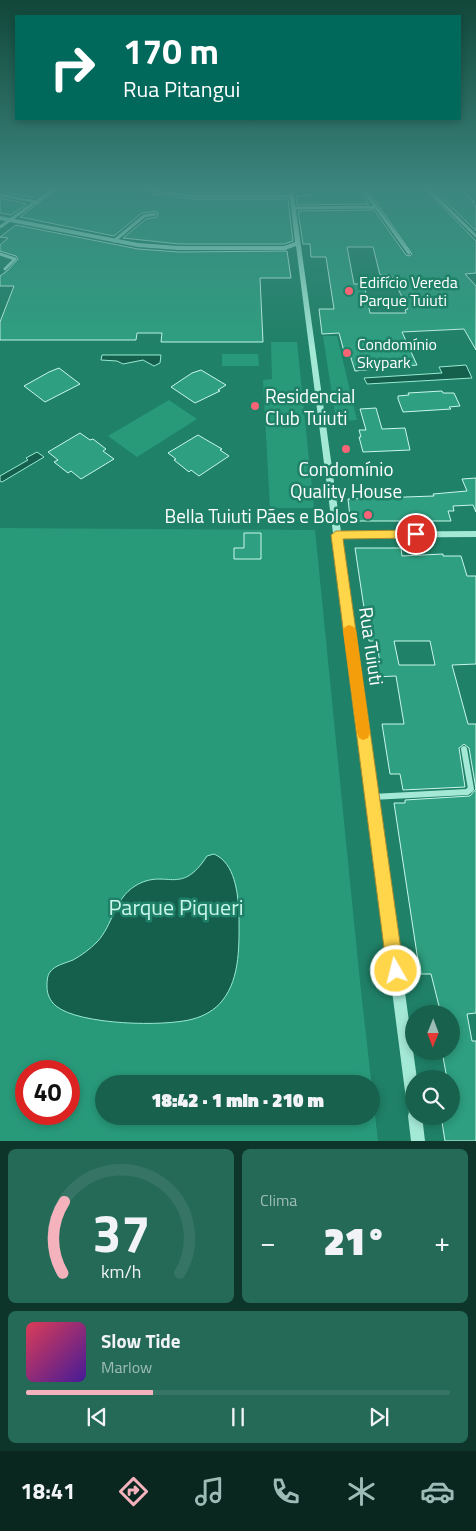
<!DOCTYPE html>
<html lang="pt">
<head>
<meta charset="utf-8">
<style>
  body { margin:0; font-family:"Titillium Web",sans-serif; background:#246a57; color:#f1f3f6; height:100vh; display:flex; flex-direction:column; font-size:19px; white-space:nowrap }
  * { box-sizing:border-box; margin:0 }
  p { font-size:16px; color:#9ebcb6 }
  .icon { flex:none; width:28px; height:28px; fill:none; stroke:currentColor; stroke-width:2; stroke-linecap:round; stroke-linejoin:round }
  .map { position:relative; height:1141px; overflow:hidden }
  .drawer { display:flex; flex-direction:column; gap:8px; padding:8px; background:#0d352a; flex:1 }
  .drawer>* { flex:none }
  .hud { position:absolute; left:15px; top:15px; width:446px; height:105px; border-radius:0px; box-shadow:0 2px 8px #0003; background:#00695c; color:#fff; overflow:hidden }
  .needle { width:32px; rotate:181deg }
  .controls { position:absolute; left:405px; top:1005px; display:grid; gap:10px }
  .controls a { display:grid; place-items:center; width:55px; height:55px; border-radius:50%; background:#17614d; box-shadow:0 2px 8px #0003; font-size:25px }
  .speed { position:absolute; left:15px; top:1060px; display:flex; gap:10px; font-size:25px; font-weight:700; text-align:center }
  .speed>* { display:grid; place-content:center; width:65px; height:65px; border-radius:50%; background:#17614d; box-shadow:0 2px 8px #0003; line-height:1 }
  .speed .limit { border:8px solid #d22; background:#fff; color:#111 }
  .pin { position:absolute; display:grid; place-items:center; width:42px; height:42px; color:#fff; margin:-21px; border:2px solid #fff; border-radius:50%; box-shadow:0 1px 5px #0007 }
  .me { position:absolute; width:55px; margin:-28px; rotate:352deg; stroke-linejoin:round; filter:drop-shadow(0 0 4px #0008) }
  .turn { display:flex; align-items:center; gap:18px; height:105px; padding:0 25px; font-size:22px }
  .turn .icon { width:65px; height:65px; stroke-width:2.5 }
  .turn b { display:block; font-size:35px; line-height:42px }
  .big { font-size:38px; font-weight:800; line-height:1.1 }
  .drawer .card { flex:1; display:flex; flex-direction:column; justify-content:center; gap:8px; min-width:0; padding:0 18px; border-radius:8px; background:#246a57 }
  .drawer .dial { align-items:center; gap:0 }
  .dial svg { height:130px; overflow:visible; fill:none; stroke:#367565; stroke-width:7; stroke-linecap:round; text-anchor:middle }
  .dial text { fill:#f1f3f6; stroke:none }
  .song { display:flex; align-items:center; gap:15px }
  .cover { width:60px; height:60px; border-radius:8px; background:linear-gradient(135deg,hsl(350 70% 55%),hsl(260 70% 35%)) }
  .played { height:5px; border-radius:2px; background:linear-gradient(90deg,#f4b3bc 30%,#367565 30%) }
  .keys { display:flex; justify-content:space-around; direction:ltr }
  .heat { display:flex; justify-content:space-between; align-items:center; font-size:28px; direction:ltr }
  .drawer .tiles { flex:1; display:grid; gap:8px; grid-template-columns:1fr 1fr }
  .card:last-child { grid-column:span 2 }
  .trip { position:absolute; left:95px; top:1075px; width:285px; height:50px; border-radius:25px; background:#17614d; box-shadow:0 2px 8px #0003; font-weight:800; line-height:50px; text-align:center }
  .tab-bar { display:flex; height:80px; justify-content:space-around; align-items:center; background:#09271f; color:#9ebcb6 }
  .tab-bar .icon { width:35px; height:35px }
  .tab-bar .on { color:#f4b3bc }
  .tab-bar b { font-size:22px; color:#f1f3f6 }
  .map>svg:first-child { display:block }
</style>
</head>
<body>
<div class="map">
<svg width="476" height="1141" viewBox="0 0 476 1141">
  <rect width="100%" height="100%" fill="#1f8167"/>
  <path fill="#289a7a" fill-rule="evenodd" d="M 323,336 L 337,336 L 357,420 L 336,421 Z
    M 271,342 L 297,342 L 314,508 L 270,508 L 263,380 L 272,379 Z
    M 222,354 L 258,354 L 259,366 L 222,366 Z
    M 169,400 L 197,419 L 137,457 L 108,436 Z
    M 0,528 L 315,530 L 360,982 L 378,1141 L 0,1141 ZM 26,1071 L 69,1071 L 69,1114 L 26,1114 ZM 104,1084 L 371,1084 L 371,1116 L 104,1116 Z"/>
  <path fill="#15604d" stroke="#98ead2" d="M 102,355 L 161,355 L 160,363 L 154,366 L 143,360 L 123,364 L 117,361 L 101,360 Z
    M 466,365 L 472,378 L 367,384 L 364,378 L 442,373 L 439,367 Z
    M 37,452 L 44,457 L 2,482 L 0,481 L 0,476 L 28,460 L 26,458 Z
    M 214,854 C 235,863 238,893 239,914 C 239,942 241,978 222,1001 C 215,1010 204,1016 193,1019 C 165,1027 79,1025 56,1006 C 50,1001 47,994 47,987 C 47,982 47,976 50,972 C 55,965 66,963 73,960 C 82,955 90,949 97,942 C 113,925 114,899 135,886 C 166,867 180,898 207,856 Z"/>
  <path fill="#2e9f80" stroke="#c8f7ea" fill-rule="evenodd" d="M 14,189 L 47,189 L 35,198 L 8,193 Z
    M 57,189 L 140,189 L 142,192 L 191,199 L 288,199 L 293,241 L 284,244 L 179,244 L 123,238 L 146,219 L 157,217 L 158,213 L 156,211 L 142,213 L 114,236 L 20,217 Z
    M 170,189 L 281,189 L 282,193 L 191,193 Z
    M 311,189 L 363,189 L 362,194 L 369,204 L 297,205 L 296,196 L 312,195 Z
    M 367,189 L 425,189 L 476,241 L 476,273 L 465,274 L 476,286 L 476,350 L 464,329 L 402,332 L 417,365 L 355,371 L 350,355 L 345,355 L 339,333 L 322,334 L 319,309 L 334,309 L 326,257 L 311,257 L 310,244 L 303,244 L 298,211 L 374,210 L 406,255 L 410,256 L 412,254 ZM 347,247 L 373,247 L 380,275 L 391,275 L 408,309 L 405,310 L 406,313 L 370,313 L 364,284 L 354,284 Z
    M 433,189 L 461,189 L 475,202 L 472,202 L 476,206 L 476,231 Z
    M 0,198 L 27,204 L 11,215 L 0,213 Z
    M 16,225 L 138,249 L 179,252 L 287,251 L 291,278 L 260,278 L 263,342 L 161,342 L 162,333 L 137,333 L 136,340 L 0,340 L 0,322 L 14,286 L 0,286 L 0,276 L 7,271 L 18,259 L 16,256 L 0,251 L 0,245 L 8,238 L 0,237 Z
    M 59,368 L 80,384 L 45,402 L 24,386 L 49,372 Z
    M 201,370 L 226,385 L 218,390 L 220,391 L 195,403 L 171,387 L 192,373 Z
    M 442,391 L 443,393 L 454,393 L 460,406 L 449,407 L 451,409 L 403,412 L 398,399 L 398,396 L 409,395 L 408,393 Z
    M 376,408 L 382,429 L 405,428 L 410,450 L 363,452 L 359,437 L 361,437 L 359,430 L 366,430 L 360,409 Z
    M 80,433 L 90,440 L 93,439 L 106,449 L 103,451 L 114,459 L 81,479 L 71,471 L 68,473 L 54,462 L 58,460 L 48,452 Z
    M 198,435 L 222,449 L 220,450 L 229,456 L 199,476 L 191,470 L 189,472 L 174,460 L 176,459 L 168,453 Z
    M 476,478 L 476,512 L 473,505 L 453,506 L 454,511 L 448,511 L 451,521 L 356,521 L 350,517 L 348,499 L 434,496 L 433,494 L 467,491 L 462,479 Z
    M 244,533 L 261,533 L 261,559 L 234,559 L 234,548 L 244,548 Z
    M 355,548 L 401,548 L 402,556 L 443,554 L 443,556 L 461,556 L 467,576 L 476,576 L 476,664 L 452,665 L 468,724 L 476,724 L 476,1013 L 467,1014 L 472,1041 L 476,1041 L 476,1141 L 445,1141 L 441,1116 L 451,1116 L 451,1079 L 447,1079 L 442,1051 L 451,1051 L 451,1014 L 441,1014 L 431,974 L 420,974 L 394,803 L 405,803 L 405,800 L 470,796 L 476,789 L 469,748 L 464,744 L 459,748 L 465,787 L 403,790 L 400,774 L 390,774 L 382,724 L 404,724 L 396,676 L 374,677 L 373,665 L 380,665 L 377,641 L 369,641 ZM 394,641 L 430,641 L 435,665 L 399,665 Z"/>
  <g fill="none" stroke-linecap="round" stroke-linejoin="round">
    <path stroke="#a4e9d6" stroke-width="3" d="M 143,189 L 191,196 L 292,196
      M 428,189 L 476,236
      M 365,192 L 409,253
      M 0,195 L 37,202
      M 293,208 L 376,207
      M 0,227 L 54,189
      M 114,241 L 144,216 L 155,214
      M 0,254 L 15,259 L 5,269"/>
    <path stroke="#a4e9d6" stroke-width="6" d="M 372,797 L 467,792 L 471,789 L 464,749"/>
    <path fill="#a4e9d6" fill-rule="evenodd" d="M 289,189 L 293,189 L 341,532 L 476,531 L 476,537 L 342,538 L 417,1079 L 414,1079 L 414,1116 L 422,1116 L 425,1141 L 411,1141 L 408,1116 L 409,1112 L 407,1107 L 296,246 L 285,250 L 179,250 L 138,247 L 0,220 L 0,216 L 138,243 L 179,246 L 284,246 L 295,242 Z"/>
  </g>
  <linearGradient id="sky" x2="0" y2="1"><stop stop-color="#114739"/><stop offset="0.54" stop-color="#3c867f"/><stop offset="1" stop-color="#3c867f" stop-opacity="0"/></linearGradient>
  <rect width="476" height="349" fill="url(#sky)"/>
  <path fill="#ffd54a" stroke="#a68a30" d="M 416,530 L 422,534 L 416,538 L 343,539 L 404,971 L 401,977 L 396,980 L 390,977 L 387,971 L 331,535 L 336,531 Z"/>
  <path fill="#f59e0b" d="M 349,625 L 354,627 L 356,630 L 370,733 L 368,738 L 363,740 L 359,738 L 357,733 L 343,630 L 345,627 Z"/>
  <g fill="#f76475" stroke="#1f8167" stroke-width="2">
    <circle cx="349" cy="291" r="5"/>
    <circle cx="347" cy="353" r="5"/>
    <circle cx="255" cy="406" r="5"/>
    <circle cx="346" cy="449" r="5"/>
    <circle cx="368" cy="515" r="5"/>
  </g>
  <g text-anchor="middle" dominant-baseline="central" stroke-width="5" stroke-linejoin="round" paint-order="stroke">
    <g font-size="16" fill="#fff" stroke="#1f8167" text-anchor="start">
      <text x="359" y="282">Edifício Vereda<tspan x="359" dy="18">Parque Tuiuti</tspan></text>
      <text x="357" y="344">Condomínio<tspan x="357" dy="18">Skypark</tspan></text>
    </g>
    <g font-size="19" fill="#fff" stroke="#1f8167" text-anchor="start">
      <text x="265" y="395">Residencial<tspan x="265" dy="22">Club Tuiuti</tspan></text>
      <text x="346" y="468" text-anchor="middle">Condomínio<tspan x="346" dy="22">Quality House</tspan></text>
      <text x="358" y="515" text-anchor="end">Bella Tuiuti Pães e Bolos</text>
    </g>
    <g font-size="19" fill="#fff" stroke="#1f8167">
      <text transform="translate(372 646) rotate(82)">Rua Tuiuti</text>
    </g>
    <g font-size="22" fill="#c8f7ea" stroke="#1f8167">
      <text x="176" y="907">Parque Piqueri</text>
    </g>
  </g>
</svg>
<div class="controls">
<a><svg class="needle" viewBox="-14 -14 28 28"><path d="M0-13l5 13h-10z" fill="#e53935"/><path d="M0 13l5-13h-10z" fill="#9ebcb6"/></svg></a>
<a><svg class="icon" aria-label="search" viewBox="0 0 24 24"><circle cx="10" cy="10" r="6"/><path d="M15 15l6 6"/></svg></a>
</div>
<div class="speed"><div class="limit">40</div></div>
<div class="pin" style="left:416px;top:534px;background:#d93025"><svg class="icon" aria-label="arrive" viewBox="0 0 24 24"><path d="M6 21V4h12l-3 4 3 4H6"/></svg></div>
<svg class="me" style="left:396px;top:971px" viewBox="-20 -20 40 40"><circle r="17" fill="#ffd54a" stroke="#fff" stroke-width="3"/><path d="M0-11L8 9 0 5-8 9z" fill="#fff"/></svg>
<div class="trip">18:42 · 1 min · 210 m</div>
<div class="hud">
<div class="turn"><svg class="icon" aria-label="right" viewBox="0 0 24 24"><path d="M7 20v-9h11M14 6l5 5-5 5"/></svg><div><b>170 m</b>Rua Pitangui</div></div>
</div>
</div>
<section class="drawer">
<div class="tiles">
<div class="card dial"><svg viewBox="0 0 100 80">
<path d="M14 69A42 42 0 1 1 86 69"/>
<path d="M14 69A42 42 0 0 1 15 25" stroke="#f4b3bc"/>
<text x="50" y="56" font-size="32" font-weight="700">37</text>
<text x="50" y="72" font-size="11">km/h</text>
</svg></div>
<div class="card"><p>Clima</p>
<div class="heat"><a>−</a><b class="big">21°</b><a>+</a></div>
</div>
<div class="card">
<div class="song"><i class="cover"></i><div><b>Slow Tide</b><p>Marlow</p></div></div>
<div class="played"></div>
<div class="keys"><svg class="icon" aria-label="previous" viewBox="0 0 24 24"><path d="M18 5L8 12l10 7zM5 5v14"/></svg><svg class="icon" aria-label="pause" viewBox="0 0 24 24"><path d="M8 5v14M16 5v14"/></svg><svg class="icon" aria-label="next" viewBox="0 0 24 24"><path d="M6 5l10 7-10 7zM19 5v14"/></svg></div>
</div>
</div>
</section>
<nav class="tab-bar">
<b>18:41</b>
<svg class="icon on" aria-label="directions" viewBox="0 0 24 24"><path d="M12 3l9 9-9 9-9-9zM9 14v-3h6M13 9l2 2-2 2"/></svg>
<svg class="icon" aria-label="music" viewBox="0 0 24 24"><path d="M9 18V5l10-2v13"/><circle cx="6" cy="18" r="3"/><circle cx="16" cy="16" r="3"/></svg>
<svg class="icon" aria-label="phone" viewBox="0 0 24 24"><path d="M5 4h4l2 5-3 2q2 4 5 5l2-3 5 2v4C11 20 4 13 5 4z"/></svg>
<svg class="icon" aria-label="climate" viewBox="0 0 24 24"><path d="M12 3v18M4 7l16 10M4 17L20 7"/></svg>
<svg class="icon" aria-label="car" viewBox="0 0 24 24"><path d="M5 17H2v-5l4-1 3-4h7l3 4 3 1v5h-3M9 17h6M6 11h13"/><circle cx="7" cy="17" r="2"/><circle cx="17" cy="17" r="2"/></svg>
</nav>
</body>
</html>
